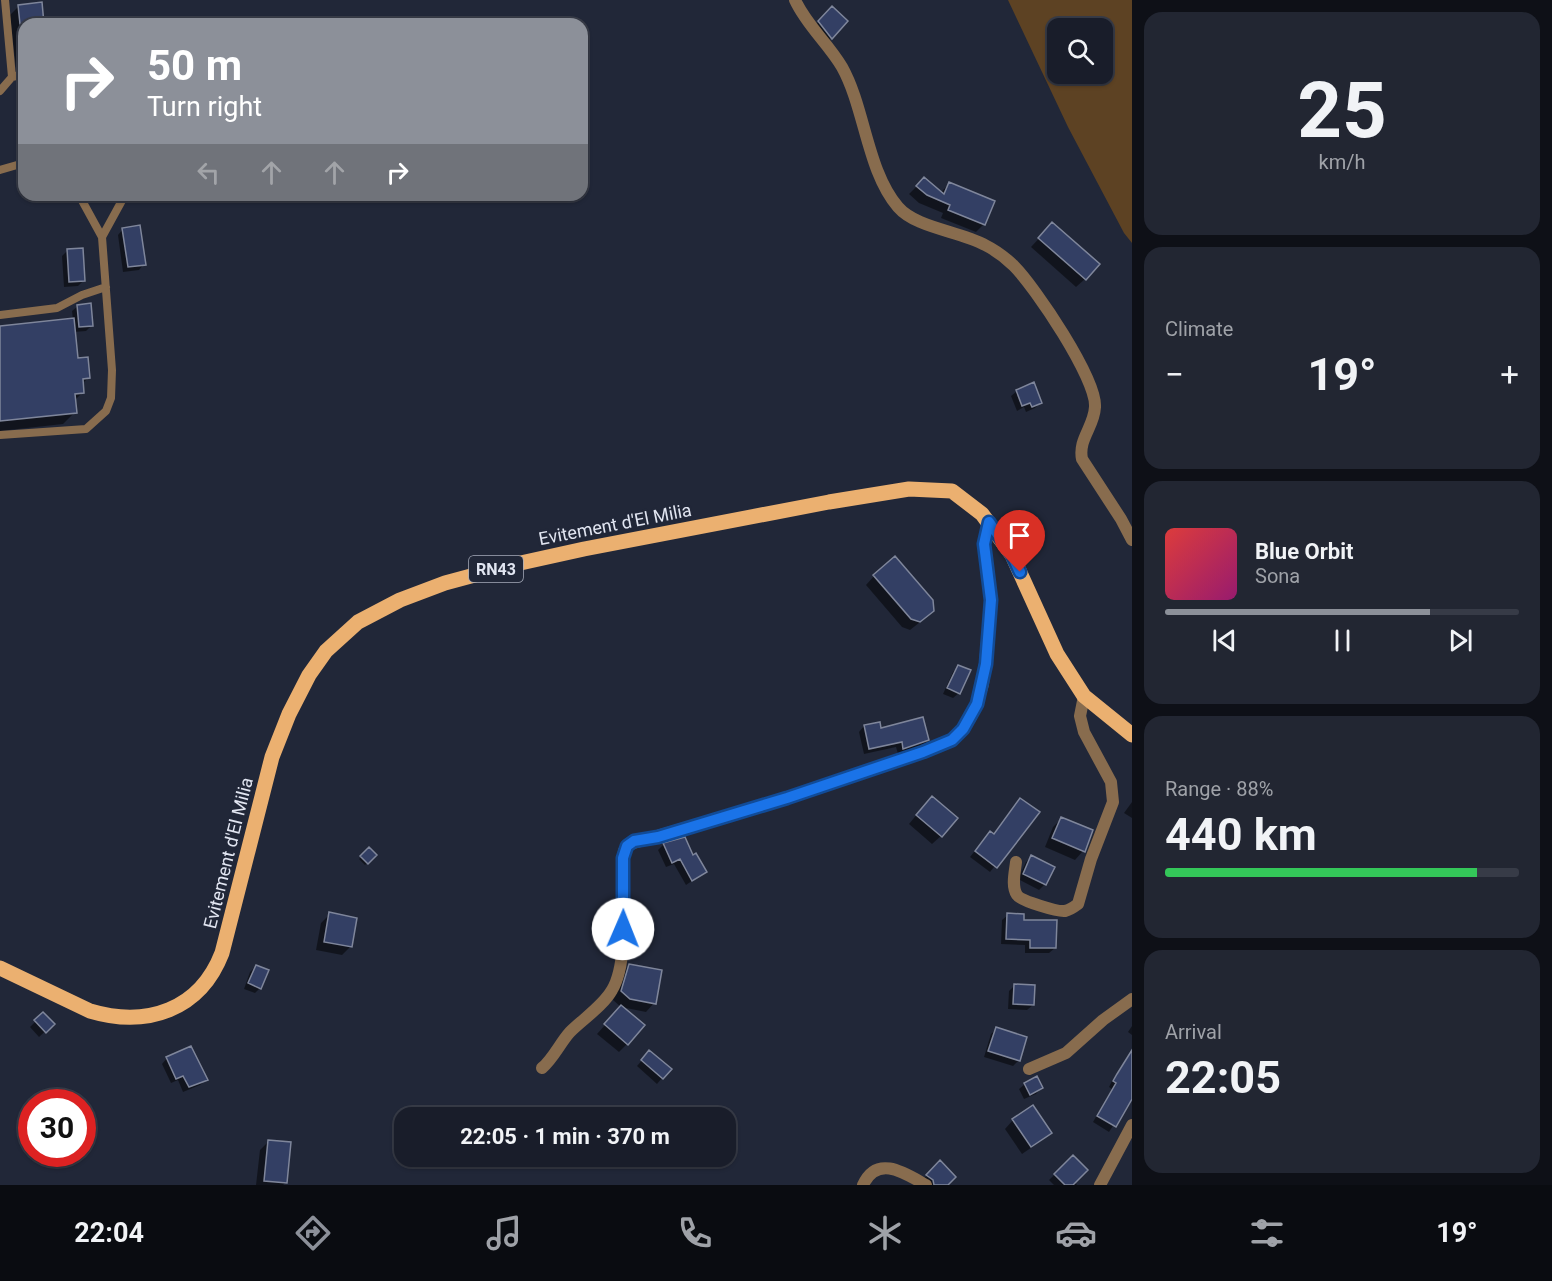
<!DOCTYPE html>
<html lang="en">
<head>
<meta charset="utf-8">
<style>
  body { margin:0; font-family:Roboto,sans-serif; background:#222632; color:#f1f3f6; height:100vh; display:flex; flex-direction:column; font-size:22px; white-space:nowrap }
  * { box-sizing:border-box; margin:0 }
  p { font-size:20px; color:#9fa2a8 }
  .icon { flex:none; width:33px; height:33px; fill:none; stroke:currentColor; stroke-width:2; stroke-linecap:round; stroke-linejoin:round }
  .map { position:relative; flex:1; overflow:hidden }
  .side { display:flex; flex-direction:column; gap:12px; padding:12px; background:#0e1017; width:420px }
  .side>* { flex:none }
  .hud { position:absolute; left:18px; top:18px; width:570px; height:183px; border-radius:18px; box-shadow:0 2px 4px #0004,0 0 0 2px #373b47; background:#8c9099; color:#fff; overflow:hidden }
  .buttons { position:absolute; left:1047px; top:18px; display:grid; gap:12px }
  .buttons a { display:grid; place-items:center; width:66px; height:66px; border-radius:12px; background:#191d2a; box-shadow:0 2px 4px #0004,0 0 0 2px #373b47; font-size:30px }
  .speed { position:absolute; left:18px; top:1089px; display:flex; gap:12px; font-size:30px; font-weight:700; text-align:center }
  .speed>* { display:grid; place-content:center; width:78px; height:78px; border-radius:50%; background:#191d2a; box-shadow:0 2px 4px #0004,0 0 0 2px #373b47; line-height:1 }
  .speed .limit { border:9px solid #d22; background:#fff; color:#111 }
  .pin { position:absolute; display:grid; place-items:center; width:51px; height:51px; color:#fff; margin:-62px -26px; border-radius:50% 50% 50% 0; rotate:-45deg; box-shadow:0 0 6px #0007 }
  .pin .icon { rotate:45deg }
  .me { position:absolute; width:66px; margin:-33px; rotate:1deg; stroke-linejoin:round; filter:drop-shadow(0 0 4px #0008) }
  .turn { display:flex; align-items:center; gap:21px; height:126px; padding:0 30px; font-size:27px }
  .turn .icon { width:78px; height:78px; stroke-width:2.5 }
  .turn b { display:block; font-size:42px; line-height:51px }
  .lanes { display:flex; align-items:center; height:57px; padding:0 30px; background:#0003; justify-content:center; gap:30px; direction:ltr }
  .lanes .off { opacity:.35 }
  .big { font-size:45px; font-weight:700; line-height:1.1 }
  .side .tile { flex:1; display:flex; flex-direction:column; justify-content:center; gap:9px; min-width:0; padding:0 21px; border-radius:18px; background:#222632 }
  .side .dial { align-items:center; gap:0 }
  .dial b { font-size:78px; line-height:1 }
  .song { display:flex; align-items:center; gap:18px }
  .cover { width:72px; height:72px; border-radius:9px; background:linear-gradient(135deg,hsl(0 70% 55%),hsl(320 70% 35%)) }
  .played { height:6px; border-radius:3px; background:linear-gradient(90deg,#8c9099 75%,#373b47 75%) }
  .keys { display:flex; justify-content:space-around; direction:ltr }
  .heat { display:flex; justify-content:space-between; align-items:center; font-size:33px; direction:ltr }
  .charge { height:9px; border-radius:4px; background:linear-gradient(90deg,#34c759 88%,#373b47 0) }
  .trip { position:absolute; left:394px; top:1107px; width:342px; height:60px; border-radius:18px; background:#191d2a; box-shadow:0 2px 4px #0004,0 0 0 2px #373b47; font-weight:700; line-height:60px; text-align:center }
  .tabs { display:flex; height:96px; justify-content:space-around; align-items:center; background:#0a0c11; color:#9fa2a8 }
  .tabs .icon { width:42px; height:42px }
  .tabs .current { color:#8c9099 }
  .tabs b { font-size:27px; color:#f1f3f6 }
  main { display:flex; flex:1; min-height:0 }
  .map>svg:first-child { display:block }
</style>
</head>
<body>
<main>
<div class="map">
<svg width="1132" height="1185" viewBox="0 0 1132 1185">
  <rect width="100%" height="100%" fill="#212738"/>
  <path fill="#5d4223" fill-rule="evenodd" d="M 1008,0 L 1132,0 L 1132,243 L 1124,233 L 1068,127 ZM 1058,28 L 1102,28 L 1102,74 L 1058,74 Z"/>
  <path fill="#0007" d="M 19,6 L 43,24 L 24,24 L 24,67 L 16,68 L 10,15 Z
    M 832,8 L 846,21 L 826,43 L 813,28 Z
    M 24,83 L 24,104 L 21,104 L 20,88 Z
    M 924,179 L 940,193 L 949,184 L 984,224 L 976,232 L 941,218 L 943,213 L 919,203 L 909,194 Z
    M 123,229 L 144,264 L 139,270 L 123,272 L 118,235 Z
    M 1044,233 L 1085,279 L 1076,287 L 1031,247 Z
    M 68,250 L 84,280 L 78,286 L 64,287 L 62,256 Z
    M 78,306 L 92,325 L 86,331 L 74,332 L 77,359 L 89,377 L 82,384 L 83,392 L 74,401 L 75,412 L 63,424 L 0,431 L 0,327 L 73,320 L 72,311 Z
    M 1017,391 L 1040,403 L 1035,408 L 1026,412 L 1024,407 L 1017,411 L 1011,396 Z
    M 874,576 L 924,619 L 910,630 L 902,627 L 866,585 Z
    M 958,667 L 959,693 L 953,698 L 943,694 L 953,672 Z
    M 864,726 L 880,730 L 928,740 L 922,746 L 898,754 L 896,747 L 864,754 L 859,732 Z
    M 1020,800 L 1037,813 L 990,872 L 970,857 L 985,838 L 993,835 Z
    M 1132,802 L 1132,818 L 1124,813 Z
    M 923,807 L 941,836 L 932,844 L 909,824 Z
    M 1062,818 L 1083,851 L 1075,860 L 1045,847 L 1053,827 Z
    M 664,844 L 692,857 L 705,872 L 686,885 L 674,864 L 666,867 L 658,850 Z
    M 369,849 L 375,855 L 365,865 L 359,859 Z
    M 1031,857 L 1045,884 L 1039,890 L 1018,879 L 1026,862 Z
    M 330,914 L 351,946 L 342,955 L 316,950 L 321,923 Z
    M 1008,915 L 1022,921 L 1055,948 L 1049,953 L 1025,953 L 1025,945 L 1001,944 L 1002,920 Z
    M 256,966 L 260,988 L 255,993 L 244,989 L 250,972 Z
    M 629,966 L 654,1003 L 646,1012 L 621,1007 L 627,1044 L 619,1052 L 597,1034 L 621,1007 L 613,1000 L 621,974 Z
    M 1014,986 L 1033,1005 L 1027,1010 L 1008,1009 L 1009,991 Z
    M 43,1014 L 53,1024 L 39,1037 L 30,1027 Z
    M 1132,1026 L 1132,1035 L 1128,1032 Z
    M 996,1029 L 1019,1060 L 1013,1066 L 984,1057 L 991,1034 Z
    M 1130,1055 L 1132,1056 L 1132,1081 L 1123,1098 L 1129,1101 L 1109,1132 L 1093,1122 L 1112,1089 L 1109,1087 L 1112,1081 Z
    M 167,1058 L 206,1080 L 200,1085 L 183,1092 L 178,1080 L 171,1083 L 162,1064 Z
    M 644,1058 L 662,1078 L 657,1084 L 637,1066 Z
    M 1025,1084 L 1041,1088 L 1036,1094 L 1024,1099 L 1019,1089 Z
    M 1013,1120 L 1050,1133 L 1041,1141 L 1022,1154 L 1005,1129 Z
    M 269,1141 L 286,1182 L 283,1185 L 256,1185 L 260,1150 Z
    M 1073,1157 L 1074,1181 L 1077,1185 L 1054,1185 L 1049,1180 Z
    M 940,1163 L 946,1185 L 926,1185 L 921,1181 Z"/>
  <path fill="#333f64" stroke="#7f869b" stroke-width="1.5" d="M 42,2 L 44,24 L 20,24 L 18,5 Z
    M 832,6 L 848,21 L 832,39 L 818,21 Z
    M 924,177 L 944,194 L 949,182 L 995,201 L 985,225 L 948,210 L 950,205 L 927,195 L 916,186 Z
    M 1052,222 L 1100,264 L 1086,280 L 1038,238 Z
    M 140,225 L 146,265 L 128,267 L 122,228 Z
    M 83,248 L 85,281 L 69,282 L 67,249 Z
    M 91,303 L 93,326 L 79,327 L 77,305 Z
    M 74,318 L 78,358 L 88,357 L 90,378 L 83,379 L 84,393 L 75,394 L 77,413 L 0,421 L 0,326 Z
    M 1034,382 L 1042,403 L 1032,407 L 1030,403 L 1022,406 L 1016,390 Z
    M 895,556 L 933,600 L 934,611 L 920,622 L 911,619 L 873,575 Z
    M 958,665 L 971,670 L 960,694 L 947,688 Z
    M 923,717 L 929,740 L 903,749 L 902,742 L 869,749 L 864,725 L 880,722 L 881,728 Z
    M 932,796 L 958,818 L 942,837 L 916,815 Z
    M 1020,798 L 1040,812 L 997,868 L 975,851 L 990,831 L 994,834 Z
    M 1061,817 L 1093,830 L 1085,852 L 1052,838 Z
    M 685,837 L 693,855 L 696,853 L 707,872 L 692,881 L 680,859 L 672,863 L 663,843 Z
    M 369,847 L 377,855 L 368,864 L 360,856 Z
    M 1031,855 L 1055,867 L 1046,885 L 1023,874 Z
    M 329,912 L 357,918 L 352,947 L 324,942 Z
    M 1007,913 L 1024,914 L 1024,920 L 1057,920 L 1056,948 L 1030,948 L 1030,940 L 1006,939 Z
    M 629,964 L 662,970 L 656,1004 L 630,999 L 621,991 Z
    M 256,965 L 269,970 L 261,989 L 248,983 Z
    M 1014,984 L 1035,985 L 1034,1005 L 1013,1004 Z
    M 621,1005 L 645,1025 L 628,1045 L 604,1024 Z
    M 43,1012 L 55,1024 L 46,1033 L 34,1020 Z
    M 996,1027 L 1027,1037 L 1020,1061 L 988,1051 Z
    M 191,1046 L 208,1080 L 189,1087 L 183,1076 L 176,1079 L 166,1057 Z
    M 649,1050 L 672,1069 L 663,1079 L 641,1060 Z
    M 1132,1050 L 1132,1099 L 1116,1127 L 1097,1116 L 1116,1083 L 1113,1081 L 1117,1074 Z
    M 1037,1076 L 1043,1088 L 1030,1095 L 1024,1083 Z
    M 1033,1105 L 1052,1133 L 1031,1147 L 1012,1119 Z
    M 268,1140 L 291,1142 L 287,1183 L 264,1181 Z
    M 1073,1155 L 1088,1170 L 1073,1185 L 1065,1185 L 1054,1174 Z
    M 940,1160 L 956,1177 L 948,1185 L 934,1185 L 933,1180 L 926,1175 Z"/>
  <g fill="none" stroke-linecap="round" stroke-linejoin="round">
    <path stroke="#886c4e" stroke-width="8" d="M 5,0 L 12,77
      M 0,91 L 12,77 L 24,74
      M 0,170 L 24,163
      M 79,195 L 102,237
      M 85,195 L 125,196
      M 0,315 L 57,308 L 82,295 L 106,287
      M 0,435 L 86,429 L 106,411 L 111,398 L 112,370 L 102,237 L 125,195"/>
    <path stroke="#886c4e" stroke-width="12" d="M 795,0 C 807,26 828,43 842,67 C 865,108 867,171 898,207 C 916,228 959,231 985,245 C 995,250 1006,258 1014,266 C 1035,287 1097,379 1095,407 C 1094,427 1078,439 1082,459 L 1121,519 L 1132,540
      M 1016,862 C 1015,872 1011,886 1017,895 C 1021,901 1058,912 1065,911 C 1070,910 1074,907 1078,904 L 1091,859 L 1113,802 L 1111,782 L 1084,732 L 1080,716 L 1084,696
      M 542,1068 C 553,1059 560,1043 570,1032 C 583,1019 603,1006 612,990 C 630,960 621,894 623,858 L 624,851 L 630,844 L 787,798 L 923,752 L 952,740 L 963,729 L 971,717 L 977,704 L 983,684 L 991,600 L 984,544 L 989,522
      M 1029,1069 L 1066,1053 L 1103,1020 L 1132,999
      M 863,1185 C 877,1154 905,1173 926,1185
      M 1100,1185 L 1132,1125"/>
    <path stroke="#ebb070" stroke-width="15" d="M 0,968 L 90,1011 C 147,1028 200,1010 222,953 L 272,757 L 289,714 L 309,675 L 326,651 L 358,622 L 400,600 L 445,583 L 516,564 L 584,549 L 829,502 L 909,489 L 952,491 L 982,514 L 1012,555 L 1057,654 L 1084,696 L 1132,735"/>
  </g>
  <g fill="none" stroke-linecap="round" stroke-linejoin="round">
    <defs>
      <path id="route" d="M 623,929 L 623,858 L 627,846 L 634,841 L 658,837 L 787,798 L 923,752 L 952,740 L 963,729 L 977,704 L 986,664 L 991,600 L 984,544 L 989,522 L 1012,555 L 1020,572"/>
    </defs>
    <use href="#route" stroke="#114b97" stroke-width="15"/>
    <use href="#route" stroke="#1a73e8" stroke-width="10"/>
  </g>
  <g text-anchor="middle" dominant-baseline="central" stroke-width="4.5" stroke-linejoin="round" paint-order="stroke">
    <rect fill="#212738" stroke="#a7acba" stroke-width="1.5" x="469" y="556" width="54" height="26" rx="4.5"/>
    <g font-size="16" font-weight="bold" fill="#e1e5f1">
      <text x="496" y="569">RN43</text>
    </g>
    <g font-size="18" fill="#e1e5f1" stroke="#212738">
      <text transform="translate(615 524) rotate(-11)">Evitement d'El Milia</text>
      <text transform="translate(228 853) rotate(-76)">Evitement d'El Milia</text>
    </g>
  </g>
</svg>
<div class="buttons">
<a><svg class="icon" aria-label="search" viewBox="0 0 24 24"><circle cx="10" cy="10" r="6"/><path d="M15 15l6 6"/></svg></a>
</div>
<div class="speed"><div class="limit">30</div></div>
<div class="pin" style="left:1020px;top:572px;background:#d93025"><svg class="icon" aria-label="arrive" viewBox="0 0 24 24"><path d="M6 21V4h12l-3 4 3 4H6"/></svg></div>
<svg class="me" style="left:623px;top:929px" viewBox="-20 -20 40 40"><circle r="19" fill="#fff"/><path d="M0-13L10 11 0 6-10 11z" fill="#1a73e8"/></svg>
<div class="trip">22:05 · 1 min · 370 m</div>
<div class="hud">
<div class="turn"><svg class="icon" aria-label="right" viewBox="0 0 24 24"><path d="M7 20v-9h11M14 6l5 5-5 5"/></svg><div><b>50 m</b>Turn right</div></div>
<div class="lanes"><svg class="icon off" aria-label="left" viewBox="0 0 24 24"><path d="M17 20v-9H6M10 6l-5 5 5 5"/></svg><svg class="icon off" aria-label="ahead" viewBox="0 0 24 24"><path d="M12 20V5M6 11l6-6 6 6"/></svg><svg class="icon off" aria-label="ahead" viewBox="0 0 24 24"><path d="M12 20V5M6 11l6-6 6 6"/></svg><svg class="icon" aria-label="right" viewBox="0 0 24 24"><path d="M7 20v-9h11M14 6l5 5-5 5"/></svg></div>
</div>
</div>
<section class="side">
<div class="tile dial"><b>25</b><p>km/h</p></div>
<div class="tile"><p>Climate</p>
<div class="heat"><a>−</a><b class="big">19°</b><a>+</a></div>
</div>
<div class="tile">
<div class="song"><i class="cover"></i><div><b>Blue Orbit</b><p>Sona</p></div></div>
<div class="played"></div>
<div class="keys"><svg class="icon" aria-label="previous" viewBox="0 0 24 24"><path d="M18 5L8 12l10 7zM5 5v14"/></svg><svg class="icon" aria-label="pause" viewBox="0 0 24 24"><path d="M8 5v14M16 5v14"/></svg><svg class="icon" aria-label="next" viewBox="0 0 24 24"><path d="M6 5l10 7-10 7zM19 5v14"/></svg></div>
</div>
<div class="tile"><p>Range · 88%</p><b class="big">440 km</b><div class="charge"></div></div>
<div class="tile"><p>Arrival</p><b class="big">22:05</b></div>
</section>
</main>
<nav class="tabs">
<b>22:04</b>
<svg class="icon current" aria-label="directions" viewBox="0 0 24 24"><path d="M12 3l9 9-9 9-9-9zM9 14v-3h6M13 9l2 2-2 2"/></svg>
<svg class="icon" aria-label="music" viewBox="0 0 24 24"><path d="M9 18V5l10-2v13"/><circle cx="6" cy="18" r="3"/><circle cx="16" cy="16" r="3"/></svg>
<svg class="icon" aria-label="phone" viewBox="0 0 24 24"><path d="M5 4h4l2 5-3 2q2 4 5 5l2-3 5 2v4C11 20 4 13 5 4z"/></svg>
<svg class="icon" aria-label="climate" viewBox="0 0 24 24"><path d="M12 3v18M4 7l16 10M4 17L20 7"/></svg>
<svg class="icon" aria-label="car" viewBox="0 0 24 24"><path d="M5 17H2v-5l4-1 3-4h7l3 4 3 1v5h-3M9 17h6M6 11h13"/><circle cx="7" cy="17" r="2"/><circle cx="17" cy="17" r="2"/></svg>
<svg class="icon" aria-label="filters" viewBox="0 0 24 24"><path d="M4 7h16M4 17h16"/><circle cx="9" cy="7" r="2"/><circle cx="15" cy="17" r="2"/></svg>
<b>19°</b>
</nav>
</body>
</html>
